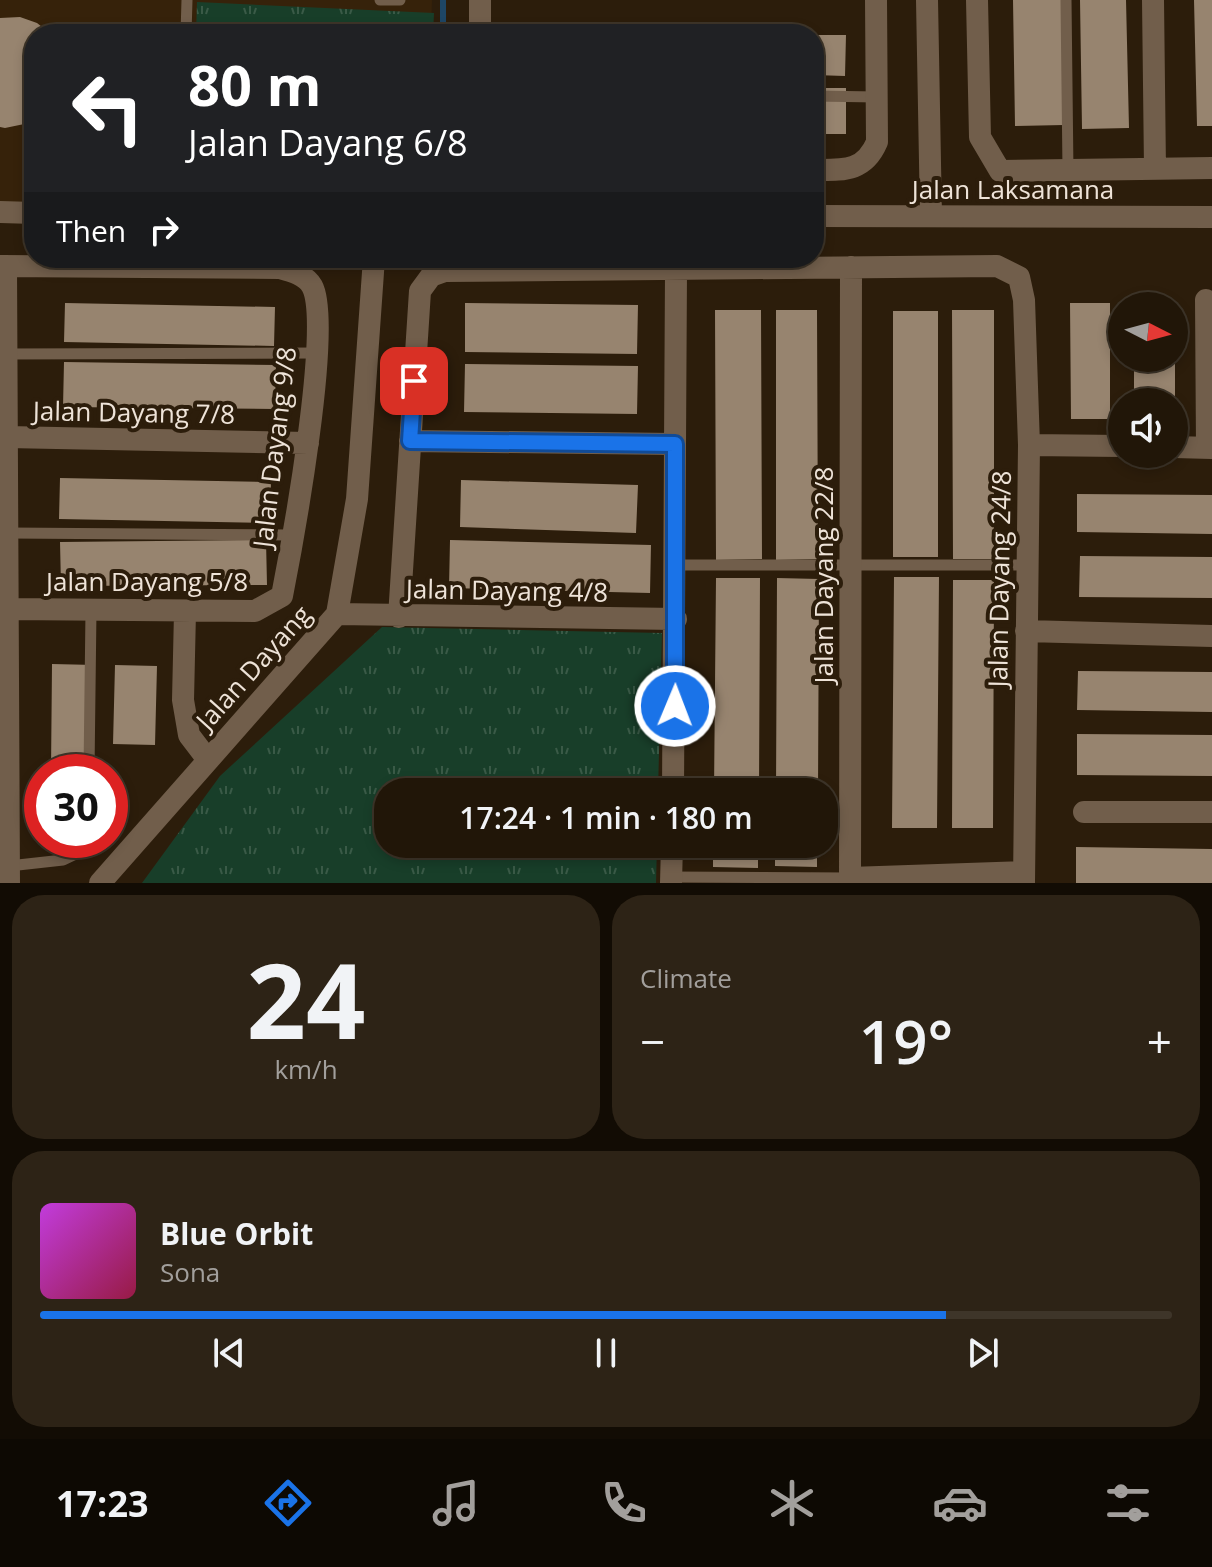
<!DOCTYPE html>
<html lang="en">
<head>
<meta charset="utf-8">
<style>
  body { margin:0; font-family:"Open Sans",sans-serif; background:#2d2316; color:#f1f3f6; height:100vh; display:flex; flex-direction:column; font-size:30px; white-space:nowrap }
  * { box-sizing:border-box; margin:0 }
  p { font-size:26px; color:#a29f9c }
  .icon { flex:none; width:44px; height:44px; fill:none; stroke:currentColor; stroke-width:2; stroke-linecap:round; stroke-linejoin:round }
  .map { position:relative; height:883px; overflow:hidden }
  .details { display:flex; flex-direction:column; gap:12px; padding:12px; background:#120c04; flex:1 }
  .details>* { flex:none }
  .hud { position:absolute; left:24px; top:24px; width:800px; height:244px; border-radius:32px; box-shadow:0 4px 12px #0003,0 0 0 2px #3e3529; background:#202124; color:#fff; overflow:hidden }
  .needle { width:52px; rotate:96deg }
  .tools { position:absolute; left:1108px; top:292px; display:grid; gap:16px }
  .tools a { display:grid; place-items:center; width:80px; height:80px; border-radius:50%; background:#211608; box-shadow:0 4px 12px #0003,0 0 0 2px #3e3529; font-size:40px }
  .speed { position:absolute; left:24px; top:754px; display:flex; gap:16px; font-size:40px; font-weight:700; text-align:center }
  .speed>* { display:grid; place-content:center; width:104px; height:104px; border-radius:50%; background:#211608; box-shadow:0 4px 12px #0003,0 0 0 2px #3e3529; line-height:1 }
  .speed .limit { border:12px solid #d22; background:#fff; color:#111 }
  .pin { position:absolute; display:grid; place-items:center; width:68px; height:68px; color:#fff; margin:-34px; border-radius:16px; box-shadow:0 4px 12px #0006 }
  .me { position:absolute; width:88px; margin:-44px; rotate:1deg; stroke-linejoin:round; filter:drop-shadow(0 0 6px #0008) }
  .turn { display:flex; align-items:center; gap:28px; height:168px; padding:0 32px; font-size:36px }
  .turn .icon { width:104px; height:104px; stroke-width:2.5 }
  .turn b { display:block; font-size:56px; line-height:68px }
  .then { display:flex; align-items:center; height:76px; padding:0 32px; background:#0003; gap:16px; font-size:30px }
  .big { font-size:60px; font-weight:600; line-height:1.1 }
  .details .widget { flex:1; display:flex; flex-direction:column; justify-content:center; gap:12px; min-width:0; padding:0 28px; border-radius:32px; background:#2d2316 }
  .details .dial { align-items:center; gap:0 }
  .dial b { font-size:104px; line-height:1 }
  .song { display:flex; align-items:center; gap:24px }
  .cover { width:96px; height:96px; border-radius:12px; background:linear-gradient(135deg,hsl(290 70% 55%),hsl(340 70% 35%)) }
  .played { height:8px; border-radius:4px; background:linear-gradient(90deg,#1a73e8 80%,#3e3529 80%) }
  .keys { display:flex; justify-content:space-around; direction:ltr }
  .heat { display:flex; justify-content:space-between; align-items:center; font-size:44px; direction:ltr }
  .details .tiles { flex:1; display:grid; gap:12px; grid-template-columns:1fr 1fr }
  .widget:last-child { grid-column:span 2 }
  .trip { position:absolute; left:374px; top:778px; width:464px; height:80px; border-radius:32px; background:#211608; box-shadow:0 4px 12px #0003,0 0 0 2px #3e3529; font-weight:600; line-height:80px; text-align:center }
  .dock { display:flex; height:128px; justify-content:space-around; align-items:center; background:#0d0903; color:#a29f9c }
  .dock .icon { width:56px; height:56px }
  .dock .on { color:#1a73e8 }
  .dock b { font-size:36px; color:#f1f3f6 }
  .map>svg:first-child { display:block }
</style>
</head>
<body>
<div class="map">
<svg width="1212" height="883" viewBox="0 0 1212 883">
  <defs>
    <pattern id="grass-tufts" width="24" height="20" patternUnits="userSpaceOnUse" patternTransform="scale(2)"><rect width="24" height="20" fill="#183e29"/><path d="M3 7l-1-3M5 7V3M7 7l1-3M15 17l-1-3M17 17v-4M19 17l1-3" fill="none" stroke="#3a5a47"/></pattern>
  </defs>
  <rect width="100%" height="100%" fill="#2c1d0b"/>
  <path fill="#36220a" d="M 0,0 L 432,0 L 431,34 L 34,34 L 34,211 L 0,210 Z"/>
  <path fill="url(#grass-tufts)" d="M 197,2 L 434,13 L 433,34 L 196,34 Z
    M 382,627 L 662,633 L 658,792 L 388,792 L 388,844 L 657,844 L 656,883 L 142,883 L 220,776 Z"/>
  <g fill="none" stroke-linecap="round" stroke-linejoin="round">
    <path stroke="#1e4665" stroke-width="6" d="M 443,34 L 443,0"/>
  </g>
  <path fill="#97846f" d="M 1013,0 L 1061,0 L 1064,125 L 1015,126 Z
    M 1080,0 L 1126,0 L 1129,128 L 1082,129 Z
    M 1194,0 L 1212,0 L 1212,126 L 1197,126 Z
    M 20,17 L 37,23 L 51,34 L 34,34 L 34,122 L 5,128 L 0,127 L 0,18 Z
    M 814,35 L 846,35 L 845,76 L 814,75 Z
    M 814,88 L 846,88 L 846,134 L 814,134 Z
    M 65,303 L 275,307 L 274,346 L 64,342 Z
    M 465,303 L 638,305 L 637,354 L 465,352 Z
    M 1070,303 L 1110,303 L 1110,419 L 1071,419 Z
    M 715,310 L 761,310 L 762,559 L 716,560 Z
    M 776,310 L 817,310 L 818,559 L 776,560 Z
    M 952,310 L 994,310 L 994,559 L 953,559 Z
    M 893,311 L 938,311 L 938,557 L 893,557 Z
    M 1134,358 L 1175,358 L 1175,402 L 1134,402 Z
    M 64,362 L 276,365 L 275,409 L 63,407 Z
    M 465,364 L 638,366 L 637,414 L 464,412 Z
    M 60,478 L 271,482 L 270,523 L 59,519 Z
    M 461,480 L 638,485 L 636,533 L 460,527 Z
    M 1077,494 L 1212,495 L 1212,534 L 1077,532 Z
    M 266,540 L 267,585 L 61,586 L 60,542 Z
    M 450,540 L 651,545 L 650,593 L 449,588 Z
    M 1080,556 L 1212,557 L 1212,598 L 1079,597 Z
    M 894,577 L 939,577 L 937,828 L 892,828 Z
    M 716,578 L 760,578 L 759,792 L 714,792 Z
    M 777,578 L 819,579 L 818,792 L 776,792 Z
    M 953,580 L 994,580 L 993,828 L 952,828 Z
    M 52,664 L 95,665 L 93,772 L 51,772 Z
    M 115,665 L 157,666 L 155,745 L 113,744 Z
    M 1078,671 L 1212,672 L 1212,712 L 1077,710 Z
    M 1077,734 L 1212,735 L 1212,776 L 1077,775 Z
    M 713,844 L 758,844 L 758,868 L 713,867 Z
    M 775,844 L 817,844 L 817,867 L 775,866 Z
    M 1076,847 L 1212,849 L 1212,883 L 1076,883 Z"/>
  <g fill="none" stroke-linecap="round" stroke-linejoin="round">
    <path stroke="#715e4b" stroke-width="11" d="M 380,0 L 400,0
      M 1066,0 L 1068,171
      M 186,34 L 187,0
      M 814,96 L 877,97
      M 7,354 L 315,353
      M 8,533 L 293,535
      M 676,565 L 1028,565
      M 89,772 L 91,610
      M 9,866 L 63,860 L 82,851 L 85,840
      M 671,877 L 850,878"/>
    <path stroke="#715e4b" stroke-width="22" d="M 927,0 L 931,216
      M 977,0 L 980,137 L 1000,171 L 1212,168
      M 1153,0 L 1155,169
      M 480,34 L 480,0
      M 814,170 C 844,170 864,172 877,142 L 876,0
      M 0,266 L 280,268 C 291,271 306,275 312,286 C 333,324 292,545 282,596 L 255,611 L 8,609
      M 6,266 L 9,883
      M 1206,300 L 1207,448
      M 7,437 L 308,443
      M 410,441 L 675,444
      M 1029,445 L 1122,446
      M 1174,447 L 1212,448
      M 185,612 L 183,700 L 189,735 L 208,760
      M 337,614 L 676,619
      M 399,617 L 420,291 L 431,276 L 445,271 L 997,266 L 1019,277 L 1024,300 L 1029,445 L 1024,883
      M 1026,631 L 1212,636
      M 673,792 L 676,272
      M 1084,812 L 1212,812
      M 850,878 L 1024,872
      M 100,883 L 337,614 L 357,499 L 374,258
      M 671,883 L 672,844
      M 850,883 L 851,267"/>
    <path stroke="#715e4b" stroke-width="22" d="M 0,212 L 34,213
      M 814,216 L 1212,217"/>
  </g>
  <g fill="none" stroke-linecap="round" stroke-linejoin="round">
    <defs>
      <path id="route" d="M 414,381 L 410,441 L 675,444 L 675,706"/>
    </defs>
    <use href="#route" stroke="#114b97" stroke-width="20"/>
    <use href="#route" stroke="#1a73e8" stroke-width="14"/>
  </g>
  <g text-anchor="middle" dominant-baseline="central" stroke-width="8" stroke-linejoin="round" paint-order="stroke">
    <g font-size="26" fill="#eee3d8" stroke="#2c1d0b">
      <text x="1013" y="189">Jalan Laksamana</text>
      <text transform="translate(134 412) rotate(1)">Jalan Dayang 7/8</text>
      <text transform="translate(274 447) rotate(-83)">Jalan Dayang 9/8</text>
      <text transform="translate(823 575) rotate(-90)">Jalan Dayang 22/8</text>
      <text transform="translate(999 579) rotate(-89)">Jalan Dayang 24/8</text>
      <text x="147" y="581">Jalan Dayang 5/8</text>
      <text transform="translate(507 590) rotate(1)">Jalan Dayang 4/8</text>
      <text transform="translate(253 667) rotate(-48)">Jalan Dayang</text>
    </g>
  </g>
</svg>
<div class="tools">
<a><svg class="needle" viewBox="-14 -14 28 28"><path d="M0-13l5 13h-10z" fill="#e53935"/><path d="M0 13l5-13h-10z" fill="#a29f9c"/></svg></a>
<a><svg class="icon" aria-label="sound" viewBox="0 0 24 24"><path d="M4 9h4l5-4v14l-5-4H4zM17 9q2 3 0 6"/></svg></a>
</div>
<div class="speed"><div class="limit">30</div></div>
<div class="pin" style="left:414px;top:381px;background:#d93025"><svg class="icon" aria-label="arrive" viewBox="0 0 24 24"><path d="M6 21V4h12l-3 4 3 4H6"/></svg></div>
<svg class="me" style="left:675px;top:706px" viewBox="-20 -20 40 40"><circle r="17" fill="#1a73e8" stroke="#fff" stroke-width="3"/><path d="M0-11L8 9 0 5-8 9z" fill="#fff"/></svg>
<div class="trip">17:24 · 1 min · 180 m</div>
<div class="hud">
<div class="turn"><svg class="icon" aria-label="left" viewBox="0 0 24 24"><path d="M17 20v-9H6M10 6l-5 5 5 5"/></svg><div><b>80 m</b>Jalan Dayang 6/8</div></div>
<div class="then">Then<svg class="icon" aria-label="right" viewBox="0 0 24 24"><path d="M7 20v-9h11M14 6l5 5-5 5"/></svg></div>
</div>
</div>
<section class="details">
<div class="tiles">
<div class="widget dial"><b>24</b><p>km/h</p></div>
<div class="widget"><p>Climate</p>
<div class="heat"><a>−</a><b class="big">19°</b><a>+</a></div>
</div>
<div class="widget">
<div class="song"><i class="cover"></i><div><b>Blue Orbit</b><p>Sona</p></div></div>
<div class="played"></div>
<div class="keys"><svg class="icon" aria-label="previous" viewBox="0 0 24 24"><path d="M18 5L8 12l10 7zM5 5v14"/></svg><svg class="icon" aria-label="pause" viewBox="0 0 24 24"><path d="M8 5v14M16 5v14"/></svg><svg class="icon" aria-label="next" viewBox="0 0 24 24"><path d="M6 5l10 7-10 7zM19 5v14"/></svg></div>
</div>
</div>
</section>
<nav class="dock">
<b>17:23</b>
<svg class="icon on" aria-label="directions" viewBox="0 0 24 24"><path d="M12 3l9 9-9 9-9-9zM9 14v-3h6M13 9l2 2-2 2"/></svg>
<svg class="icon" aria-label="music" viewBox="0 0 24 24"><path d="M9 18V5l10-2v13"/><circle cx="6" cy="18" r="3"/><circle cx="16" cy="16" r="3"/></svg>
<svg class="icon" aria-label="phone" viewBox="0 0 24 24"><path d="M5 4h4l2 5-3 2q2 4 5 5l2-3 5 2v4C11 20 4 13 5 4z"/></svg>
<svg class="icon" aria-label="climate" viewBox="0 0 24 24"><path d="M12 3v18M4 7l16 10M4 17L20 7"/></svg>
<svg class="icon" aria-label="car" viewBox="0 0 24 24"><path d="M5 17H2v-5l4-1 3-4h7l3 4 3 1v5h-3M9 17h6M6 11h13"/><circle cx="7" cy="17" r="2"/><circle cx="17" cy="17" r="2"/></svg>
<svg class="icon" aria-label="filters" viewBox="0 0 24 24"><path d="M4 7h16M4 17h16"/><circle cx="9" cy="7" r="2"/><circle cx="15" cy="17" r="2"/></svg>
</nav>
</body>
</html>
